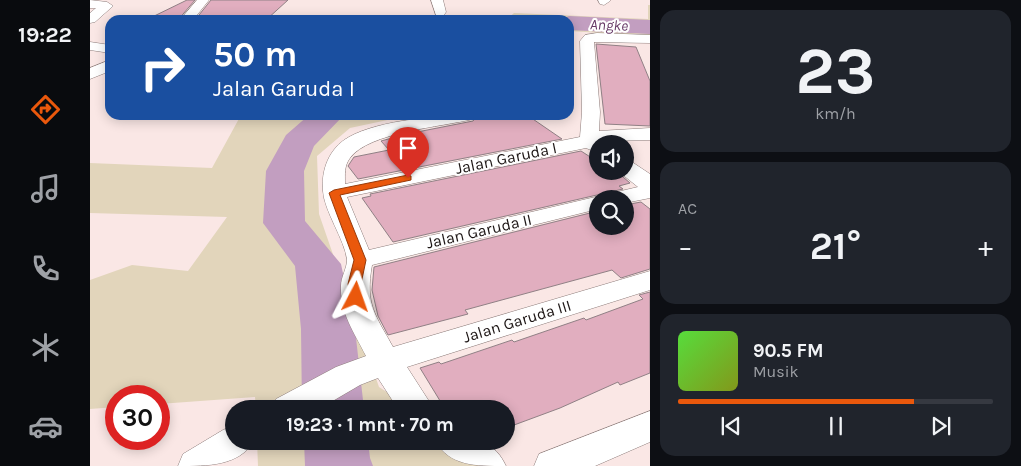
<!DOCTYPE html>
<html lang="id">
<head>
<meta charset="utf-8">
<style>
  body { margin:0; font-family:Karla,sans-serif; background:#20242c; color:#f1f3f6; height:100vh; display:flex; flex-direction:column; font-size:19px; white-space:nowrap }
  * { box-sizing:border-box; margin:0 }
  p { font-size:16px; color:#9ea1a6 }
  .icon { flex:none; width:28px; height:28px; fill:none; stroke:currentColor; stroke-width:2; stroke-linecap:round; stroke-linejoin:round }
  .map { position:relative; flex:1; overflow:hidden }
  .drawer { display:flex; flex-direction:column; gap:10px; padding:10px; background:#0d0f14; width:371px }
  .drawer>* { flex:none }
  .hud { position:absolute; left:15px; top:15px; width:469px; height:105px; border-radius:15px; box-shadow:0 2px 12px #0003; background:#1a4fa0; color:#fff; overflow:hidden }
  .tools { position:absolute; left:499px; top:135px; display:grid; gap:10px }
  .tools a { display:grid; place-items:center; width:45px; height:45px; border-radius:50%; background:#171b24; box-shadow:0 2px 12px #0003; font-size:25px }
  .speed { position:absolute; left:15px; top:385px; display:flex; gap:10px; font-size:25px; font-weight:700; text-align:center }
  .speed>* { display:grid; place-content:center; width:65px; height:65px; border-radius:50%; background:#171b24; box-shadow:0 2px 12px #0003; line-height:1 }
  .speed .limit { border:8px solid #d22; background:#fff; color:#111 }
  .pin { position:absolute; display:grid; place-items:center; width:42px; height:42px; color:#fff; margin:-51px -21px; border-radius:50% 50% 50% 0; rotate:-45deg; box-shadow:0 0 5px #0007 }
  .pin .icon { rotate:45deg }
  .me { position:absolute; width:55px; margin:-28px; rotate:4deg; stroke-linejoin:round; filter:drop-shadow(0 0 4px #0008) }
  .turn { display:flex; align-items:center; gap:18px; height:105px; padding:0 25px; font-size:22px }
  .turn .icon { width:65px; height:65px; stroke-width:2.5 }
  .turn b { display:block; font-size:35px; line-height:42px }
  .big { font-size:38px; font-weight:700; line-height:1.1 }
  .drawer .widget { flex:1; display:flex; flex-direction:column; justify-content:center; gap:8px; min-width:0; padding:0 18px; border-radius:15px; background:#20242c }
  .drawer .dial { align-items:center; gap:0 }
  .dial b { font-size:65px; line-height:1 }
  .song { display:flex; align-items:center; gap:15px }
  .cover { width:60px; height:60px; border-radius:8px; background:linear-gradient(135deg,hsl(110 70% 55%),hsl(70 70% 35%)) }
  .played { height:5px; border-radius:2px; background:linear-gradient(90deg,#ea580c 75%,#363941 75%) }
  .keys { display:flex; justify-content:space-around; direction:ltr }
  .heat { display:flex; justify-content:space-between; align-items:center; font-size:28px; direction:ltr }
  .trip { position:absolute; left:135px; top:400px; width:290px; height:50px; border-radius:25px; background:#171b24; box-shadow:0 2px 12px #0003; font-weight:700; line-height:50px; text-align:center }
  main { display:flex; flex:1; min-height:0 }
  .menu { display:flex; flex-direction:column; width:90px; justify-content:space-around; align-items:center; background:#090b0e; color:#9ea1a6 }
  .menu .icon { width:35px; height:35px }
  .menu .selected { color:#ea580c }
  .menu b { font-size:22px; color:#f1f3f6 }
  .map>svg:first-child { display:block }
</style>
</head>
<body>
<main>
<nav class="menu">
<b>19:22</b>
<svg class="icon selected" aria-label="directions" viewBox="0 0 24 24"><path d="M12 3l9 9-9 9-9-9zM9 14v-3h6M13 9l2 2-2 2"/></svg>
<svg class="icon" aria-label="music" viewBox="0 0 24 24"><path d="M9 18V5l10-2v13"/><circle cx="6" cy="18" r="3"/><circle cx="16" cy="16" r="3"/></svg>
<svg class="icon" aria-label="phone" viewBox="0 0 24 24"><path d="M5 4h4l2 5-3 2q2 4 5 5l2-3 5 2v4C11 20 4 13 5 4z"/></svg>
<svg class="icon" aria-label="climate" viewBox="0 0 24 24"><path d="M12 3v18M4 7l16 10M4 17L20 7"/></svg>
<svg class="icon" aria-label="car" viewBox="0 0 24 24"><path d="M5 17H2v-5l4-1 3-4h7l3 4 3 1v5h-3M9 17h6M6 11h13"/><circle cx="7" cy="17" r="2"/><circle cx="17" cy="17" r="2"/></svg>
</nav>
<div class="map">
<svg width="560" height="466" viewBox="0 0 560 466">
  <rect width="100%" height="100%" fill="#fae7e5"/>
  <path fill="#e2d5bb" d="M 558,5 L 560,5 L 560,36 L 479,31 L 479,20 L 416,20 L 424,13 L 558,19 Z
    M 151,115 L 321,115 L 260,128 L 227,156 L 229,214 L 289,387 L 323,409 L 166,409 L 165,397 L 69,404 L 69,396 L 26,396 L 26,407 L 0,409 L 0,280 L 42,265 L 98,271 L 137,217 L 0,213 L 0,163 L 122,168 Z
    M 167,441 L 373,441 L 411,466 L 168,466 Z"/>
  <g fill="none" stroke-linecap="round" stroke-linejoin="round">
    <path fill="#c29ec0" fill-rule="evenodd" d="M 479,16 L 560,20 L 560,34 L 479,30 L 479,20 L 470,20 Z
      M 219,115 L 254,115 L 224,146 L 214,171 L 215,221 L 251,264 L 265,329 L 274,409 L 212,409 L 211,329 L 205,266 L 173,223 L 176,171 L 196,135 Z
      M 214,441 L 278,441 L 280,458 L 283,466 L 215,466 Z"/>
  </g>
  <path fill="#e1aebf" stroke="#908085" d="M 97,0 L 105,0 L 88,20 L 56,20 Z
    M 121,0 L 198,0 L 176,20 L 105,20 Z
    M 506,44 L 546,47 L 560,81 L 560,126 L 515,124 Z
    M 388,115 L 437,115 L 472,139 L 268,179 L 258,166 L 264,157 L 299,150 L 291,141 L 317,134 L 383,121 Z
    M 491,151 L 508,162 L 508,171 L 526,171 L 540,183 L 529,186 L 533,189 L 303,242 L 272,198 L 281,196 L 280,194 Z
    M 551,202 L 560,209 L 560,269 L 531,278 L 522,270 L 375,310 L 378,314 L 298,335 L 288,316 L 282,290 L 284,267 L 508,211 L 508,226 L 535,226 L 535,205 Z
    M 560,292 L 560,373 L 530,385 L 528,382 L 470,408 L 416,428 L 416,409 L 355,409 L 330,368 L 349,362 L 351,364 L 422,340 L 424,342 L 494,318 L 496,320 L 553,299 L 549,295 Z"/>
  <g fill="none" stroke-linecap="round" stroke-linejoin="round">
    <defs>
      <path id="minor" d="M 0,0 L 17,2 L 23,6 L 5,22 L 0,23 L 0,13 L 6,8 L 0,8 Z
        M 107,0 L 119,0 L 103,20 L 90,20 Z
        M 341,0 L 353,0 L 356,12 L 354,15 L 346,15 Z
        M 508,0 L 520,0 L 520,1 L 514,5 L 510,4 Z
        M 507,33 L 560,35 L 560,43 L 504,42 L 510,112 L 509,131 L 560,128 L 560,140 L 518,141 L 514,142 L 516,144 L 508,144 L 508,153 L 496,148 L 257,197 L 279,250 L 548,187 L 528,171 L 535,171 L 535,160 L 542,162 L 560,174 L 560,198 L 535,203 L 535,199 L 508,199 L 508,209 L 282,265 C 275,305 285,314 303,347 L 560,271 L 560,290 L 317,367 L 344,409 L 308,409 L 288,378 L 270,385 L 229,409 L 181,409 L 186,399 L 246,367 L 276,356 C 264,332 250,313 251,286 C 251,277 257,268 257,260 C 255,240 234,211 233,191 C 231,170 239,148 259,137 C 289,120 352,115 386,115 L 383,119 C 352,127 279,132 260,158 C 254,166 255,174 255,184 L 490,137 L 492,112 L 490,41 L 495,35 Z
        M 0,42 L 20,45 L 20,53 L 0,50 Z
        M 20,60 L 20,71 L 0,79 L 0,68 Z
        M 560,411 L 560,442 L 505,466 L 444,466 L 449,454 Z
        M 144,426 L 144,441 L 164,441 C 149,466 118,466 88,466 L 93,454 L 133,430 Z
        M 345,441 C 375,441 401,433 416,466 C 385,466 360,466 345,441 Z"/>
    </defs>
    <use href="#minor" stroke="#8d7d7b" stroke-width="1"/>
    <use href="#minor" fill="#fff" fill-rule="evenodd"/>
  </g>
  <path fill="#ea580c" stroke="#983908" d="M 318,175 L 321,176 L 321,180 L 250,195 L 276,260 L 271,284 L 272,297 L 270,300 L 261,300 L 258,284 L 264,260 L 239,193 L 244,190 Z"/>
  <g text-anchor="middle" dominant-baseline="central" stroke-width="4" stroke-linejoin="round" paint-order="stroke">
    <g font-size="15" font-style="italic" fill="#673966" stroke="#fff">
      <text transform="translate(519 25) rotate(2)">Angke</text>
    </g>
    <g font-size="16" fill="#1d1615" stroke="#fff">
      <text transform="translate(416 158) rotate(-12)">Jalan Garuda I</text>
      <text transform="translate(389 231) rotate(-13)">Jalan Garuda II</text>
      <text transform="translate(427 321) rotate(-17)">Jalan Garuda III</text>
    </g>
  </g>
</svg>
<div class="tools">
<a><svg class="icon" aria-label="sound" viewBox="0 0 24 24"><path d="M4 9h4l5-4v14l-5-4H4zM17 9q2 3 0 6"/></svg></a>
<a><svg class="icon" aria-label="search" viewBox="0 0 24 24"><circle cx="10" cy="10" r="6"/><path d="M15 15l6 6"/></svg></a>
</div>
<div class="speed"><div class="limit">30</div></div>
<div class="pin" style="left:318px;top:178px;background:#d93025"><svg class="icon" aria-label="arrive" viewBox="0 0 24 24"><path d="M6 21V4h12l-3 4 3 4H6"/></svg></div>
<svg class="me" style="left:266px;top:297px" viewBox="-20 -20 40 40"><path d="M0-17L14 15 0 8-14 15z" fill="#ea580c" stroke="#fff" stroke-width="4"/></svg>
<div class="trip">19:23 · 1 mnt · 70 m</div>
<div class="hud">
<div class="turn"><svg class="icon" aria-label="right" viewBox="0 0 24 24"><path d="M7 20v-9h11M14 6l5 5-5 5"/></svg><div><b>50 m</b>Jalan Garuda I</div></div>
</div>
</div>
<section class="drawer">
<div class="widget dial"><b>23</b><p>km/h</p></div>
<div class="widget"><p>AC</p>
<div class="heat"><a>−</a><b class="big">21°</b><a>+</a></div>
</div>
<div class="widget">
<div class="song"><i class="cover"></i><div><b>90.5 FM</b><p>Musik</p></div></div>
<div class="played"></div>
<div class="keys"><svg class="icon" aria-label="previous" viewBox="0 0 24 24"><path d="M18 5L8 12l10 7zM5 5v14"/></svg><svg class="icon" aria-label="pause" viewBox="0 0 24 24"><path d="M8 5v14M16 5v14"/></svg><svg class="icon" aria-label="next" viewBox="0 0 24 24"><path d="M6 5l10 7-10 7zM19 5v14"/></svg></div>
</div>
</section>
</main>
</body>
</html>
